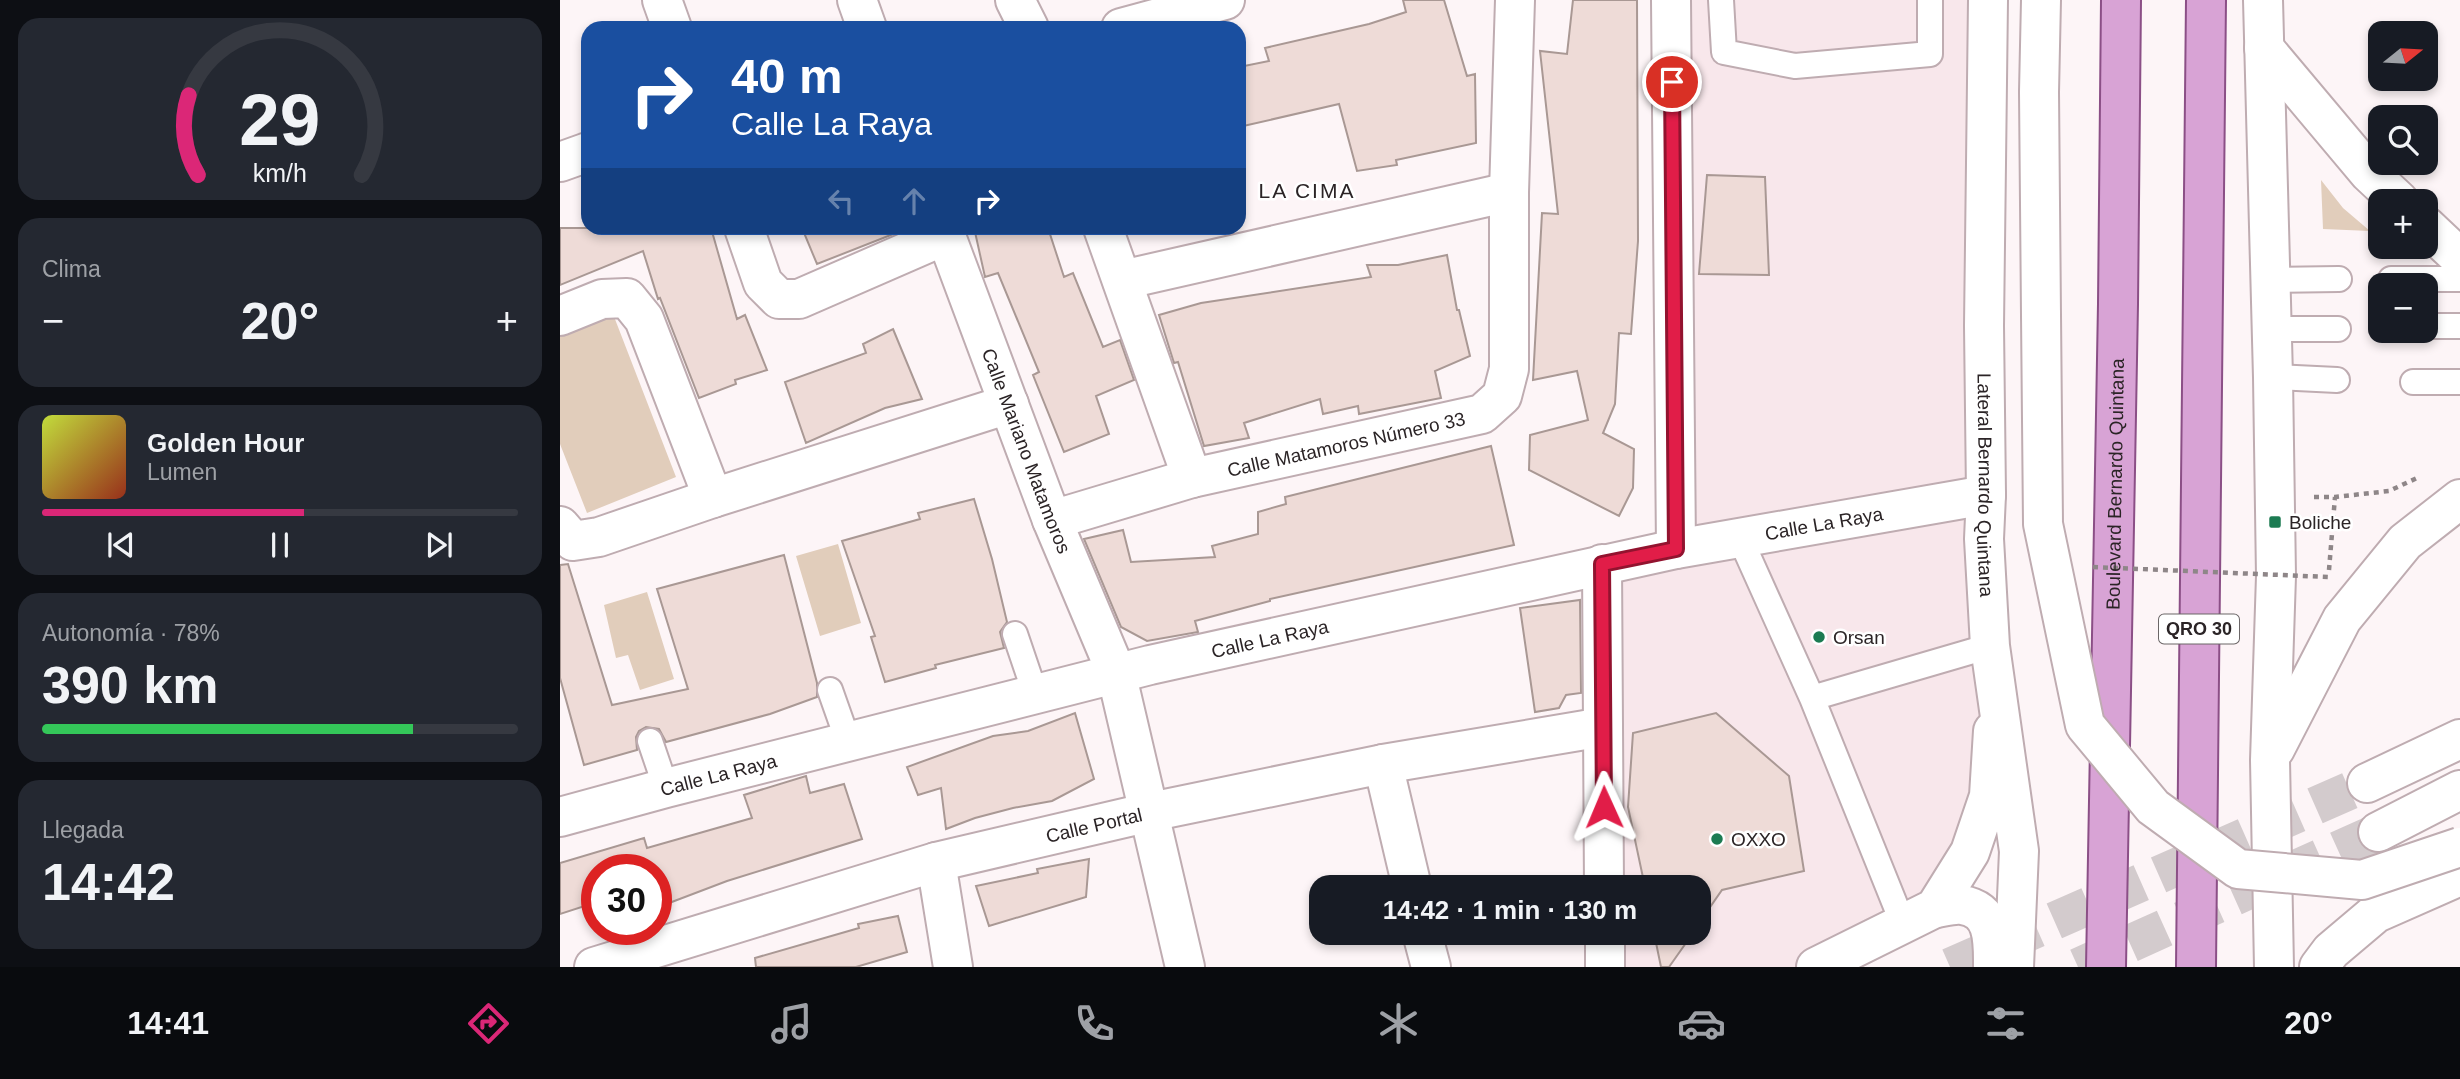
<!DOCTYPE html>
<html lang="es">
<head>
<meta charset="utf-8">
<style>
  body { margin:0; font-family:Helvetica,sans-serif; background:#242831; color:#f1f3f6; height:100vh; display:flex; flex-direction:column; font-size:26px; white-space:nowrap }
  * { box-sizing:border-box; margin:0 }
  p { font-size:23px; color:#9ea1a6 }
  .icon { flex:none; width:38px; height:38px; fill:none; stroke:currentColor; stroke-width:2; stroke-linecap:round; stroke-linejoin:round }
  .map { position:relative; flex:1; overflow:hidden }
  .panel { display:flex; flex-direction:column; gap:18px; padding:18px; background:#0d0f14; width:560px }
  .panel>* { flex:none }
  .guide { position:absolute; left:21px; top:21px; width:665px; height:214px; border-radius:21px; box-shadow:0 4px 10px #0003; background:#1a4fa0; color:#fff; overflow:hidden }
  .needle { width:46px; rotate:72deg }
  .controls { position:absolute; left:1808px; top:21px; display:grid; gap:14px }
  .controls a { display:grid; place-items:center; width:70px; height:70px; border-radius:14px; background:#171b24; box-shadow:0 4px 10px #0003; font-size:35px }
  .speed { position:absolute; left:21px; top:854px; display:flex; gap:14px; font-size:35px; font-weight:700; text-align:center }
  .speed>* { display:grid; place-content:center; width:91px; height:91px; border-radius:50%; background:#171b24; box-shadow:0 4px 10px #0003; line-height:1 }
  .speed .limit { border:10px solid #d22; background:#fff; color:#111 }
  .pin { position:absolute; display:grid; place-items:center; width:60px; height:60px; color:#fff; margin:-30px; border:4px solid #fff; border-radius:50%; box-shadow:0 2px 7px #0007 }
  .me { position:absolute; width:77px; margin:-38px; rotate:359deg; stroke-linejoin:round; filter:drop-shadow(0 0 5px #0008) }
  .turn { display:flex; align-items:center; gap:24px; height:147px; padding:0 35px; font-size:32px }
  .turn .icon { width:91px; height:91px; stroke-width:2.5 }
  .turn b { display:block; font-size:49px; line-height:60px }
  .lanes { display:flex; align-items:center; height:66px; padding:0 35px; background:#0003; justify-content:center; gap:35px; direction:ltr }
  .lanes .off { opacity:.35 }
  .big { font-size:52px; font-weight:800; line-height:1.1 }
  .panel .widget { flex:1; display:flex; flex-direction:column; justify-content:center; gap:10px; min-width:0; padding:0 24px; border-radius:21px; background:#242831 }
  .panel .dial { align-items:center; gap:0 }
  .dial svg { height:182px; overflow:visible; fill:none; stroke:#363941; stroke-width:7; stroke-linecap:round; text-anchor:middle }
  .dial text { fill:#f1f3f6; stroke:none }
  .song { display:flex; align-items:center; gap:21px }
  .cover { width:84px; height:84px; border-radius:10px; background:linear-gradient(135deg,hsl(70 70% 55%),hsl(10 70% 35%)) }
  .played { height:7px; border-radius:4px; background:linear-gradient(90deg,#db2777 55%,#363941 55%) }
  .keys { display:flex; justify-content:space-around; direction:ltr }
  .heat { display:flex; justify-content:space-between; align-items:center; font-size:38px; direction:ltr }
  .charge { height:10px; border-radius:5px; background:linear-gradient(90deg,#34c759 78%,#363941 0) }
  .trip { position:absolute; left:749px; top:875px; width:402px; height:70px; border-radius:21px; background:#171b24; box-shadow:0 4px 10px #0003; font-weight:800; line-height:70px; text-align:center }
  .tab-bar { display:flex; height:112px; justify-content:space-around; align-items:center; background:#090b0e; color:#9ea1a6 }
  .tab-bar .icon { width:49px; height:49px }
  .tab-bar .selected { color:#db2777 }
  .tab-bar b { font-size:32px; color:#f1f3f6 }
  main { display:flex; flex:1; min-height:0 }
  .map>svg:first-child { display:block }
</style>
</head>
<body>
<main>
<section class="panel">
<div class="widget dial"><svg viewBox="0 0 100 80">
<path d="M14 69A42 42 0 1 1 86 69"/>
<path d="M14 69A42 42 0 0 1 10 34" stroke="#db2777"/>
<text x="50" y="56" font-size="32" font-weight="700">29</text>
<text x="50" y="72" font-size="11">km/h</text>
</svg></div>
<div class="widget"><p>Clima</p>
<div class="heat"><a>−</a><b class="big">20°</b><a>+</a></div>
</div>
<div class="widget">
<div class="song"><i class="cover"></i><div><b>Golden Hour</b><p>Lumen</p></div></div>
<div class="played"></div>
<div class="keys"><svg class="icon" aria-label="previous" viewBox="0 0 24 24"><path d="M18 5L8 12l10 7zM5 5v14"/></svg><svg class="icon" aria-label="pause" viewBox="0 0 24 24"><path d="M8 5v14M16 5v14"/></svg><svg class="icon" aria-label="next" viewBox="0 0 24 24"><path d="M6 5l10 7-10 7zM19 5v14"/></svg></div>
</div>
<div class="widget"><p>Autonomía · 78%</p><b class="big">390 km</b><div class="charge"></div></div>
<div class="widget"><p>Llegada</p><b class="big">14:42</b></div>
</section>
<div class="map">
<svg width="1900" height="967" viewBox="0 0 1900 967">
  <rect width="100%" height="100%" fill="#fdf5f7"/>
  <path fill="#f8e7eb" d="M 1111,0 L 1428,0 L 1429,796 L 1375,908 L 1256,967 L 1045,967 L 1045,933 L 1139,933 L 1139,887 L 1044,887 L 1042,564 L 1116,549 Z"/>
  <path fill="#e1cdbb" d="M 1761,180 L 1783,208 L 1810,231 L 1763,229 Z
    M 53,314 L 116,477 L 27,513 L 0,444 L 0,336 Z
    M 278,544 L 301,623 L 260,636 L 236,556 Z
    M 87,592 L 114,679 L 80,690 L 68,655 L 56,658 L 44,605 Z"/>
  <path fill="#eedbd7" stroke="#a99894" stroke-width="2" d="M 843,0 L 884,0 L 907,76 L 915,74 L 916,143 L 836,160 L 837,165 L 797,171 L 779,104 L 679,127 L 679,67 L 709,61 L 705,48 L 809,24 L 846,12 Z
    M 1013,0 L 1077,0 L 1078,241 L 1071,334 L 1059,333 L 1055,404 L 1043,433 L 1074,449 L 1073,488 L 1059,516 L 969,470 L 970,435 L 1028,420 L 1017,371 L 973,380 L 982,213 L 998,214 L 980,51 L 1007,54 Z
    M 1147,175 L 1205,177 L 1209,275 L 1139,274 Z
    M 0,228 L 151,228 L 177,319 L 185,315 L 207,370 L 175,380 L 176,384 L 139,398 L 100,298 L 98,299 L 83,251 L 0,285 Z
    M 242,228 L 346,228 L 346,229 L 257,264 Z
    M 431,228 L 488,228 L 504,277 L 513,273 L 543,347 L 560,340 L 574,380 L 536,396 L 549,434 L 504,452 L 473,375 L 479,372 L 438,273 L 425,277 L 415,232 Z
    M 887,255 L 897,310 L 899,310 L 910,356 L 875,371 L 881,398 L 799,414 L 798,406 L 763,414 L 760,399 L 684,423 L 689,438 L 644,446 L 618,362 L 614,363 L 599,315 L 641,303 L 811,277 L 807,265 L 838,265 Z
    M 333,329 L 362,399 L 325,408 L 246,443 L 225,382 L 306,353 L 303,344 Z
    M 931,446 L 954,545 L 710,599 L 710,601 L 635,621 L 638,632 L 587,641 L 561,627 L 524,539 L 563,530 L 571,562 L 655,557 L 652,546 L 698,534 L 698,512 L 726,504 L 725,497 Z
    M 414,499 L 432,559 L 447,622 L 440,632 L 444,648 L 375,665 L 376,668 L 325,682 L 311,637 L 315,636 L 282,541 L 360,519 L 358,513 Z
    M 224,555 L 257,683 L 257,697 L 210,714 L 106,742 L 99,729 L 86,727 L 79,731 L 76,737 L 77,750 L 24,765 L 0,678 L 0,565 L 8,564 L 52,705 L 128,689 L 97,589 Z
    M 1020,600 L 1021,693 L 1006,695 L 999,708 L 975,712 L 960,608 Z
    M 515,713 L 534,779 L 492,801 L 453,808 L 415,818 L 386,829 L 381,788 L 358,795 L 347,767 L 433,736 L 468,731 Z
    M 1156,713 L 1229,776 L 1244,871 L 1162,890 L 1139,923 L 1139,887 L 1085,887 L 1068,807 L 1073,733 Z
    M 246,776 L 250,793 L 284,784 L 302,839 L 167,881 L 96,908 L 96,870 L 37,870 L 37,902 L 0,914 L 0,863 L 84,838 L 87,848 L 192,818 L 184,795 Z
    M 529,859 L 526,897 L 429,926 L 416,886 L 478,873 L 477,869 Z
    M 338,916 L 347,952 L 296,967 L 196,967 L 195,958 L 299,928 L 298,924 Z
    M 1094,933 L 1133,933 L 1109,967 L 1101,967 Z"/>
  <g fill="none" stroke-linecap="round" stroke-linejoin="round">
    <path stroke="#d3cbcd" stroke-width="38" stroke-dasharray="38 19" stroke-linecap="butt" d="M 1390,967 L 1807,783
      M 1518,967 L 1818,832"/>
    <defs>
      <path id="lane" d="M 1161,0 L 1164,52 L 1235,66 L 1370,54 L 1370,0
        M 1831,279 L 1900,279
        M 1712,280 L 1779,279
        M 1866,326 L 1900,326
        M 1712,329 L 1778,329
        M 1713,377 L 1777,380
        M 1853,382 L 1900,382
        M 1180,538 L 1252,698 L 1343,924
        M 455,634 L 475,693
        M 270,690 L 288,741
        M 1252,698 L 1430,646
        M 90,741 L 106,788"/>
      <g id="street">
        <path d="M 102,0 L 112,28"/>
        <path d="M 297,0 L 307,28"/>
        <path d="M 455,0 L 469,28"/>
        <path d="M 1111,0 L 1116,549"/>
        <path d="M 561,28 L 665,0"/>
        <path d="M 0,162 L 28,152"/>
        <path d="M 184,228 L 203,283 L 219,299 L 239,299 L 386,235"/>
        <path id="s1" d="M 383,228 L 492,520 L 556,672 L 625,967"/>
        <path d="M 543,228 L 632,478"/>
        <path d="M 562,280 L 949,192"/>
        <path d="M 0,316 L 42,299 L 67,298 L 84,319 L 153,498"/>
        <path id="s2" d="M 492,520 L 632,478 L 922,414 L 942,396 L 949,369 L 949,192 L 955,0"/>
        <path d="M 0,526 L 13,541 L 39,537 L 153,498 L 449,404"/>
        <path d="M 1042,564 L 1044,887"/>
        <path d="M 823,764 L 852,887"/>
        <path id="s3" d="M 0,817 L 106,788 L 590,665 L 1116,549 L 1426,495"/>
        <path d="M 376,862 L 393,967"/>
        <path d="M 862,933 L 871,967"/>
        <path d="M 1045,933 L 1045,967"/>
        <path id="s4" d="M 34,967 L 376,862 L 590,812 L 823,764 L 1043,727"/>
        <path d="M 1256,967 L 1375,908 L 1410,852 L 1429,796 L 1433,731"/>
      </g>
      <g id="secondary">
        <path id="s5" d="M 1428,0 L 1424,326 L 1426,495 L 1424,539 L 1430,646 L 1459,851 L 1454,967"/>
        <path d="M 1703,0 L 1713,377 L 1716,576 L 1710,760 L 1714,967"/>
        <path d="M 1704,48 L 1809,173 L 1839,201"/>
        <path d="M 1866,226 L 1900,258"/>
        <path d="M 1481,315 L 1479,92 L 1481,0"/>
        <path d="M 1715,749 L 1782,619 L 1845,542 L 1900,499"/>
        <path d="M 1807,783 L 1900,739"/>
        <path d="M 1818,832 L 1900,790"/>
        <path d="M 1375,908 C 1383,907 1394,904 1402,905 C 1435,910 1433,942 1433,967"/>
        <path d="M 1759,967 L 1771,951 L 1816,913 L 1900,876"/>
      </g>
      <g id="primary">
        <path id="s6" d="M 1546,967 L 1558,304 L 1561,0"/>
        <path d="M 1636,967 L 1646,0"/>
      </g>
    </defs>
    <use href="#lane" stroke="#bfacb1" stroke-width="28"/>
    <use href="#street" stroke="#bfacb1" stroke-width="42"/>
    <use href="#secondary" stroke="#bfacb1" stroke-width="42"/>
    <use href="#primary" stroke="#8b4f86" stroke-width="42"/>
    <path stroke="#8e8688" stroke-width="4.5" stroke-dasharray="5 5" stroke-linecap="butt" d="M 1754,497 L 1775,497 L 1829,491 L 1857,478
      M 1769,570 L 1775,497"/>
    <use href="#lane" stroke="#fff" stroke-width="24"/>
    <use href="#street" stroke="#fff" stroke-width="38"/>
    <use href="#secondary" stroke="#fff" stroke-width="38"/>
    <use href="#primary" stroke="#d8a3d5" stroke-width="38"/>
    <defs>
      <path id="secondary-bridge" d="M 1481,315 L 1483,524 L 1525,725 L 1593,807 L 1678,869 L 1802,880 L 1900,847"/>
    </defs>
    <use href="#secondary-bridge" stroke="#bfacb1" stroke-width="42" stroke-linecap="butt"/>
    <path stroke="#8e8688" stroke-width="4.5" stroke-dasharray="5 5" stroke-linecap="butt" d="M 1533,567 L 1768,577"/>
    <use href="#secondary-bridge" stroke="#fff" stroke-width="38"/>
  </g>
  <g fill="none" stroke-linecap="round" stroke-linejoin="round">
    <defs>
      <path id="route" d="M 1044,807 L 1042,564 L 1116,549 L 1112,82"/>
    </defs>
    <use href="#route" stroke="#92132f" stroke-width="18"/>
    <use href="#route" stroke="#e11d48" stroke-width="12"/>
  </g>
  <g fill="#1c7b52" stroke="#fff" stroke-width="2.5">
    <rect x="1708" y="515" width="14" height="14" rx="3.5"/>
    <circle cx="1259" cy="637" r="7"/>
    <circle cx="1157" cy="839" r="7"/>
  </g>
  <g text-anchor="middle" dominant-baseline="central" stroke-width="5" stroke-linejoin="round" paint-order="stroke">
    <rect fill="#fff" stroke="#6b6667" stroke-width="2" x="1599" y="614.5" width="80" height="29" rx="5"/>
    <g font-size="18" font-weight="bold" fill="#2b2426">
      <text x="1639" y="629">QRO 30</text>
    </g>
    <g font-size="19" fill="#2b2426" stroke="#fff">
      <text stroke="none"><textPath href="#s2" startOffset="304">Calle Matamoros Número 33</textPath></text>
      <text stroke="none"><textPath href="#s1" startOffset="238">Calle Mariano Matamoros</textPath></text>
      <text stroke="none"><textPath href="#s6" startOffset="483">Boulevard Bernardo Quintana</textPath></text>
      <text stroke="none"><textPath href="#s5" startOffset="485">Lateral Bernardo Quintana</textPath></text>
      <text stroke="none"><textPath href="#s3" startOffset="1298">Calle La Raya</textPath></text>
      <text stroke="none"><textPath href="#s3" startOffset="732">Calle La Raya</textPath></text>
      <text stroke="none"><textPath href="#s3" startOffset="164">Calle La Raya</textPath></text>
      <text stroke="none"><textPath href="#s4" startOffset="520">Calle Portal</textPath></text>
    </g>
    <g font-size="19" fill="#2b2426" stroke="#fff" text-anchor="start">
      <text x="1729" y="522">Boliche</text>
      <text x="1273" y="637">Orsan</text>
      <text x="1171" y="839">OXXO</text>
    </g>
    <g font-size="21" letter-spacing="2" fill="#2b2426" stroke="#fff">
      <text x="747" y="190">LA CIMA</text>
    </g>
  </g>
</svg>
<div class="controls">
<a><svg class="needle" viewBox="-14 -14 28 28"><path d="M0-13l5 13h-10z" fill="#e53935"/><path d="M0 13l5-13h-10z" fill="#9ea1a6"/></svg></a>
<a><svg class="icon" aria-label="search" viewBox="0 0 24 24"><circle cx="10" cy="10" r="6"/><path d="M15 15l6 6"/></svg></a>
<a>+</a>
<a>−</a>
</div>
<div class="speed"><div class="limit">30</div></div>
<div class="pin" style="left:1112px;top:82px;background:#d93025"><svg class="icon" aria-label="arrive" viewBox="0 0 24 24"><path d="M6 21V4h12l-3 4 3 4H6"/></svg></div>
<svg class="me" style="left:1044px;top:807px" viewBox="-20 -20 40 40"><path d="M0-17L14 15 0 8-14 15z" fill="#e11d48" stroke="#fff" stroke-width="4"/></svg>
<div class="trip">14:42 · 1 min · 130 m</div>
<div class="guide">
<div class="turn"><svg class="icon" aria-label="right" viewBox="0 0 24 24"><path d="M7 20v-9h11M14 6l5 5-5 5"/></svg><div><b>40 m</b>Calle La Raya</div></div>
<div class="lanes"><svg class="icon off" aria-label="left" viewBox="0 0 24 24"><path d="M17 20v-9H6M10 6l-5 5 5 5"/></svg><svg class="icon off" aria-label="ahead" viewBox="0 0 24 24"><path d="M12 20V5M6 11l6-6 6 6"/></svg><svg class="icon" aria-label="right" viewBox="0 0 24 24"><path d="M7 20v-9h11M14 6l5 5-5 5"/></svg></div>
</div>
</div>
</main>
<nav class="tab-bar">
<b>14:41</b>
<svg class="icon selected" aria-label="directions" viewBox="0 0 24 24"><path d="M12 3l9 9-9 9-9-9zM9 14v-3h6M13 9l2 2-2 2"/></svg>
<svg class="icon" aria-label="music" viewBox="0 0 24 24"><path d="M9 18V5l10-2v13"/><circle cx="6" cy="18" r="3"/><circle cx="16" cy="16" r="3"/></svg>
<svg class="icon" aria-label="phone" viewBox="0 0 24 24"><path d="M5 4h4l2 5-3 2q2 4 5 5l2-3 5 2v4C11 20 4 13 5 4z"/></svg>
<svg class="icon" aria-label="climate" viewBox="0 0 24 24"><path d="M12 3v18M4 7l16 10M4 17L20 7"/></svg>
<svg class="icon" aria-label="car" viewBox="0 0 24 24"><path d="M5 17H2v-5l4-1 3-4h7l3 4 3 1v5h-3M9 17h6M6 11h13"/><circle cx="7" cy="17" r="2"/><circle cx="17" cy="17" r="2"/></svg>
<svg class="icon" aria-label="filters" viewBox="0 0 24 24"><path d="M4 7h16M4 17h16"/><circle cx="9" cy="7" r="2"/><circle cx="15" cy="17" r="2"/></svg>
<b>20°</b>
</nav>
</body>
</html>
